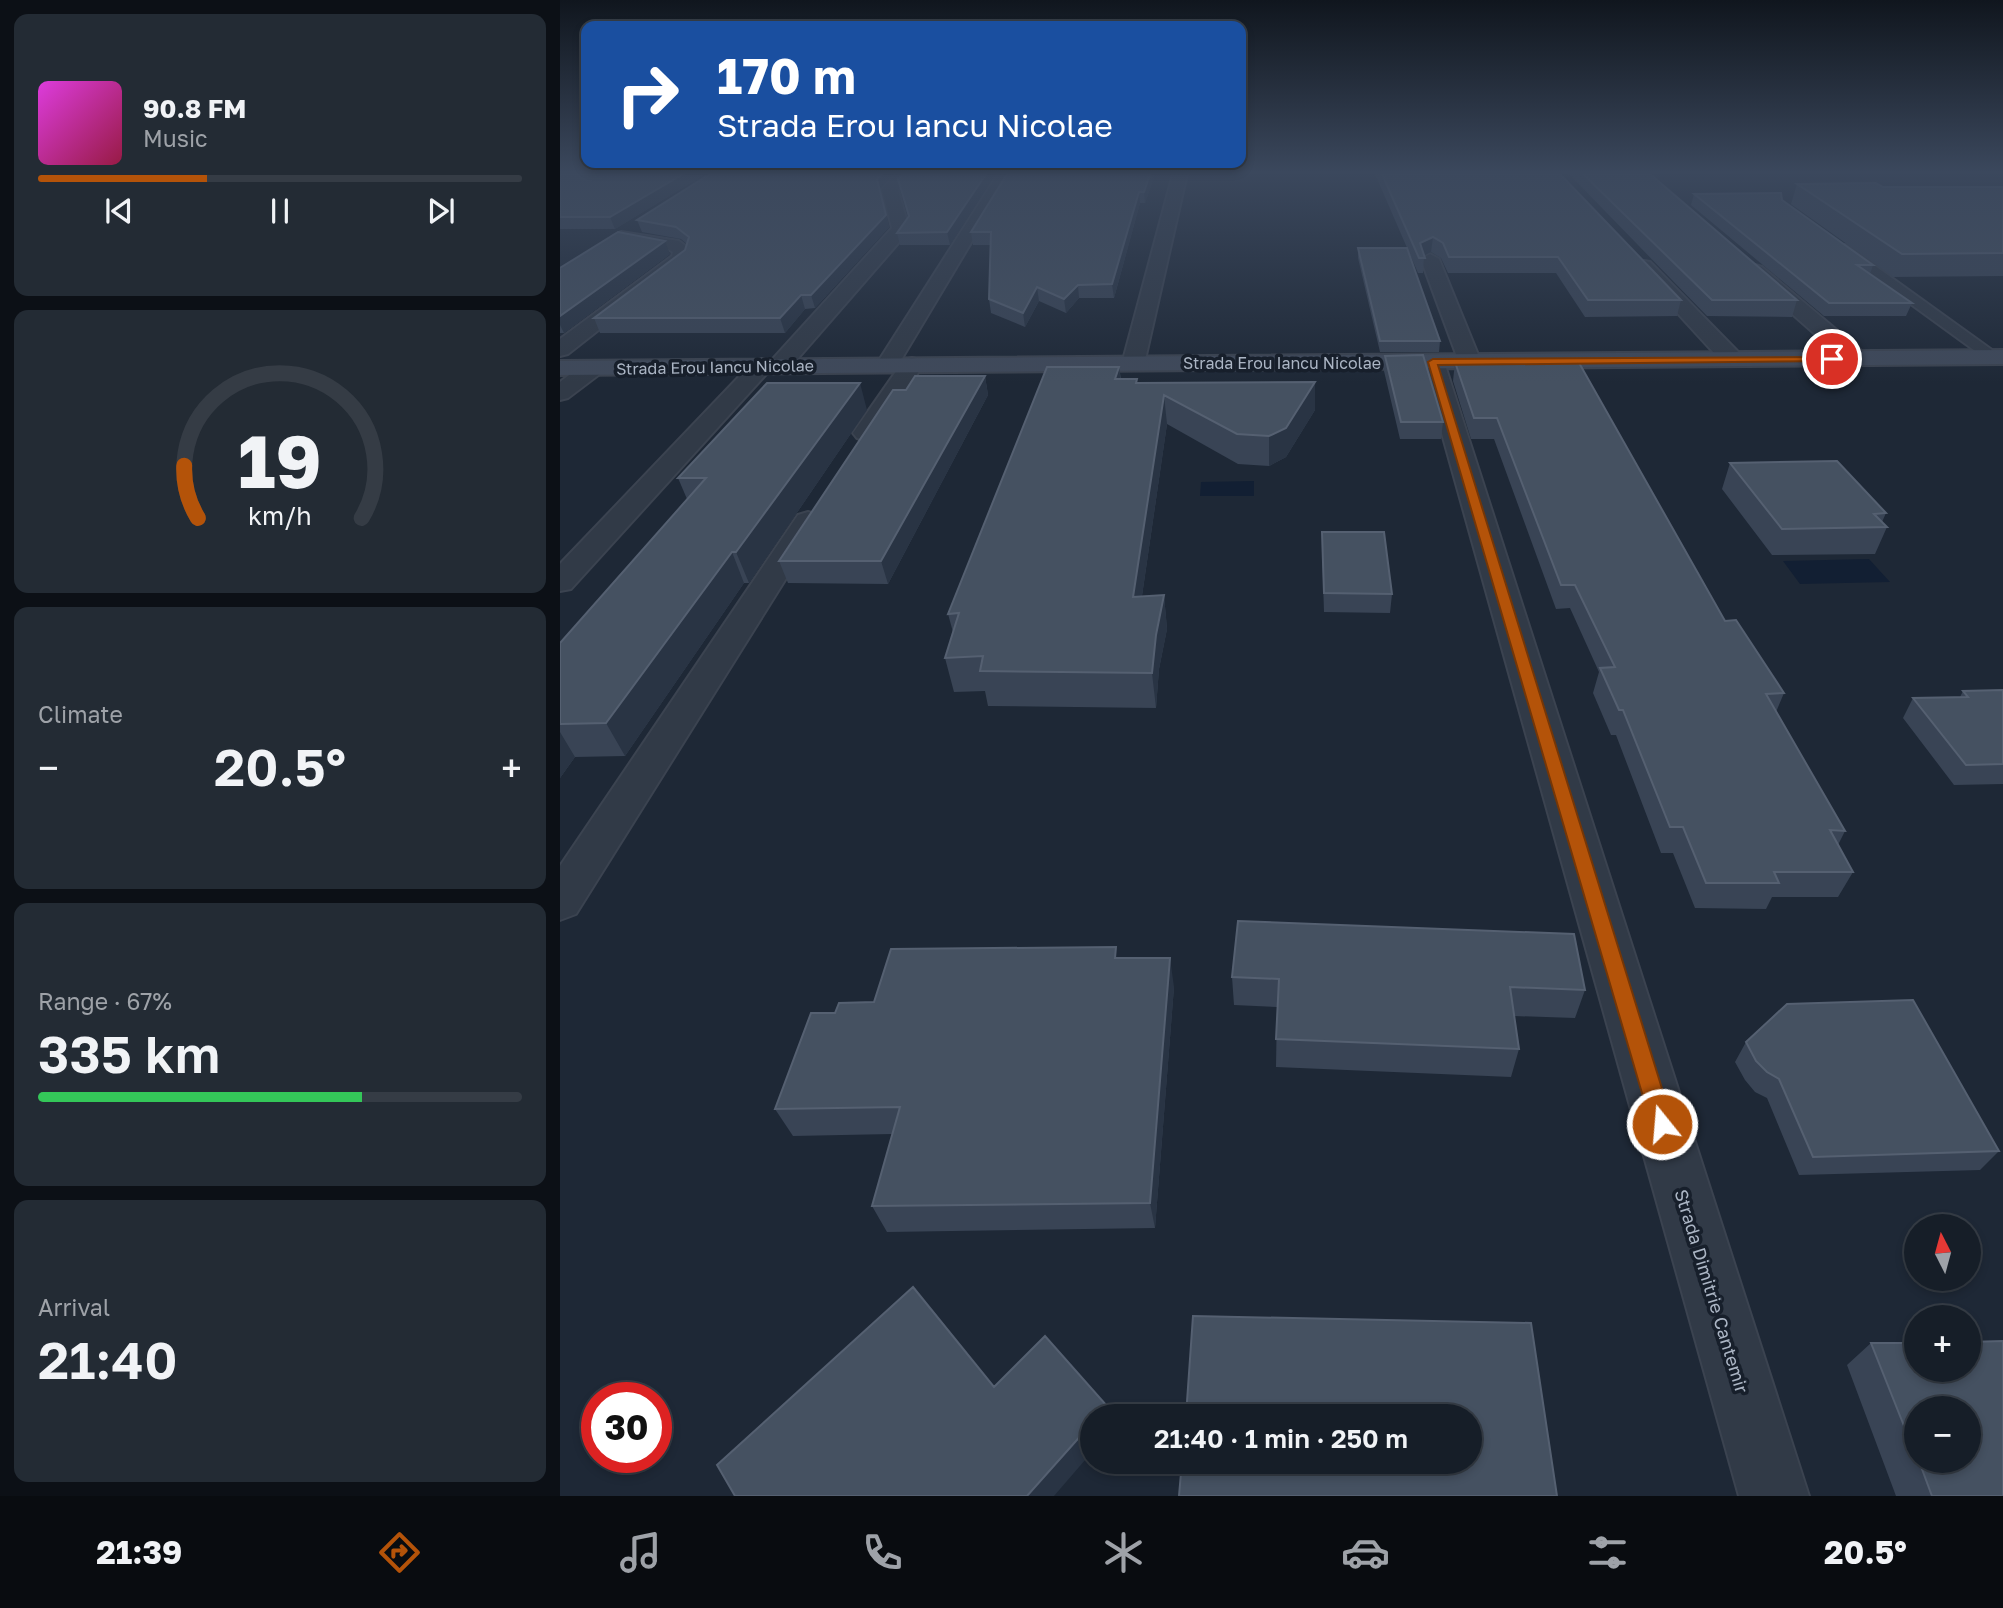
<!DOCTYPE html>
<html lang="en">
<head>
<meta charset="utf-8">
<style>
  body { margin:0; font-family:"Golos Text",sans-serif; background:#232b34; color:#f1f3f6; height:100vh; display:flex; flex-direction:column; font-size:26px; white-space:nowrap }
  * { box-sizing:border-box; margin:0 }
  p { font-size:23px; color:#9ea2a8 }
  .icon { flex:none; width:38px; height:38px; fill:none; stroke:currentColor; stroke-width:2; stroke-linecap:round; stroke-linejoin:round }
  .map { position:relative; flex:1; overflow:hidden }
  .details { display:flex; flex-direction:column; gap:14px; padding:14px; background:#0c1016; width:560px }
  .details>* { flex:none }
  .banner { position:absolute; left:21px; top:21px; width:665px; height:147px; border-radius:14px; box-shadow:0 4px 10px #0003,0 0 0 2px #353c45; background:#1a4fa0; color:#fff; overflow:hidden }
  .needle { width:46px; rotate:354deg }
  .tools { position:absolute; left:1344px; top:1214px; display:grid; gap:14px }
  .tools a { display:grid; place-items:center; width:77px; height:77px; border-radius:50%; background:#161e28; box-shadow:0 4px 10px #0003,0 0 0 2px #353c45; font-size:35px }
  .speed { position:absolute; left:21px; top:1382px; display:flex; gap:14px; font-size:35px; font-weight:700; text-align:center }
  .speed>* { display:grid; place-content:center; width:91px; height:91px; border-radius:50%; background:#161e28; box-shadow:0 4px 10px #0003,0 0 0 2px #353c45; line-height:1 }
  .speed .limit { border:10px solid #d22; background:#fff; color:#111 }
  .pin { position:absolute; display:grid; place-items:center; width:60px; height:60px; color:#fff; margin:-30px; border:4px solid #fff; border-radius:50%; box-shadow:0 2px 7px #0007 }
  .me { position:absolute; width:77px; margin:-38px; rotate:343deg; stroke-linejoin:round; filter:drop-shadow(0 0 5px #0008) }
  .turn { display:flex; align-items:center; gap:24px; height:147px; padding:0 21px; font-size:32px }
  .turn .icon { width:91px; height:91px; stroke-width:2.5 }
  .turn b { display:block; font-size:49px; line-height:60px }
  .big { font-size:52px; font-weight:600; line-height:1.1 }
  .details .tile { flex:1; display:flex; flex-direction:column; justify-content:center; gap:10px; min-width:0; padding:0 24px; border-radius:14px; background:#232b34 }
  .details .dial { align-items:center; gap:0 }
  .dial svg { height:182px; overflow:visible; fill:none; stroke:#353c45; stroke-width:7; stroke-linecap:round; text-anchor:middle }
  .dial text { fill:#f1f3f6; stroke:none }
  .song { display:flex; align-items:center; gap:21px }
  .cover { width:84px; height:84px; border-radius:10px; background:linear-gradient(135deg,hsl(300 70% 55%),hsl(340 70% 35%)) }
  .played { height:7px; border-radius:4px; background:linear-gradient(90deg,#b45309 35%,#353c45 35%) }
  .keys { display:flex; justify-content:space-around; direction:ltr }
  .heat { display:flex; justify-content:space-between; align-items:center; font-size:38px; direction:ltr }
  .charge { height:10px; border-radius:5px; background:linear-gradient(90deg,#34c759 67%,#353c45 0) }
  .trip { position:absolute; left:520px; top:1404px; width:402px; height:70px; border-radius:35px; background:#161e28; box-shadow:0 4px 10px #0003,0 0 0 2px #353c45; font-weight:600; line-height:70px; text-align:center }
  .tab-bar { display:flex; height:112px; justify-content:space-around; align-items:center; background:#090c10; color:#9ea2a8 }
  .tab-bar .icon { width:49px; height:49px }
  .tab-bar .current { color:#b45309 }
  .tab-bar b { font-size:32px; color:#f1f3f6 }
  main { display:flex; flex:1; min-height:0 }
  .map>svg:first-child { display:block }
</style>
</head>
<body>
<main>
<section class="details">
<div class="tile">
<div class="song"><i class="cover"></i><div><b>90.8 FM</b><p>Music</p></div></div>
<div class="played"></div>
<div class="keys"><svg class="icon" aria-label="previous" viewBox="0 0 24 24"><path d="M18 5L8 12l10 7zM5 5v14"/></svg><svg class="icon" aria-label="pause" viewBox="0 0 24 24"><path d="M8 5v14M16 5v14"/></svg><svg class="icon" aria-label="next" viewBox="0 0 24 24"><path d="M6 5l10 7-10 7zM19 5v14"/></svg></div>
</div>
<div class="tile dial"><svg viewBox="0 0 100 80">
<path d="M14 69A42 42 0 1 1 86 69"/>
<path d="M14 69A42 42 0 0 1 8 46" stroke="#b45309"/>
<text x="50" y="56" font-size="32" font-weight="700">19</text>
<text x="50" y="72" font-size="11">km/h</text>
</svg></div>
<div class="tile"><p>Climate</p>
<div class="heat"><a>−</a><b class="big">20.5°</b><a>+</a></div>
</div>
<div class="tile"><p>Range · 67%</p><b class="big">335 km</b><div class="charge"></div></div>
<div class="tile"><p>Arrival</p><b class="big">21:40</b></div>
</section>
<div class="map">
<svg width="1443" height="1496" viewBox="0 0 1443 1496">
  <rect width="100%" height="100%" fill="#1e2836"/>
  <path fill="#121f33" d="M 694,481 L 694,496 L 640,496 L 641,482 Z
    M 1309,559 L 1330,582 L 1240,584 L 1223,561 Z"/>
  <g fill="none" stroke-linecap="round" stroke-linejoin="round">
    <defs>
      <path id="lane" d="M 1278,245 L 1286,245 L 1439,355 L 1442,358 L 1439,361 L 1429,361 L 1278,251 Z"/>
      <path id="street" d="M 336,174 L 351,174 L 338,190 L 349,229 L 347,233 L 227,371 L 219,373 L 210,370 L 11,589 L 0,591 L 0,564 L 194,361 L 202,359 L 210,362 L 332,228 L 322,189 Z
        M 438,174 L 452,174 L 338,365 L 335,370 L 319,370 L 316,365 Z
        M 613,174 L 627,174 L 584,364 L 581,369 L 565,369 L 562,364 Z
        M 61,232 L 119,241 L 131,250 L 130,258 L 8,354 L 0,356 L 0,339 L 112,256 L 113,252 L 108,249 L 55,241 L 52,237 Z
        M 870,254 L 879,259 L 921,362 L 918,367 L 902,367 L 899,362 L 861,259 Z
        M 1084,261 L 1090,262 L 1181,355 L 1184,360 L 1181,365 L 1165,365 L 1078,270 L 1075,266 Z
        M 1195,265 L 1202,267 L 1305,354 L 1308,359 L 1305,364 L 1289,364 L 1188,275 L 1186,271 L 1188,267 Z
        M 873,355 L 881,357 L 884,362 L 1249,1496 L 1179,1496 L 862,362 L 865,357 Z
        M 352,358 L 360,360 L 363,365 L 319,433 L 315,438 L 306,441 L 297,438 L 293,433 L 344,360 Z
        M 33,361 L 41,363 L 44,368 L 41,373 L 8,398 L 0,400 L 0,382 L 25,363 Z
        M 248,512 L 258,515 L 262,521 L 16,914 L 0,920 L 0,866 L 238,515 Z"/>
      <path id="secondary" d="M 1443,350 L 1443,364 L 0,375 L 0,361 Z"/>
    </defs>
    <use href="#lane" stroke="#3b4350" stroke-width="4"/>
    <use href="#street" stroke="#3b4350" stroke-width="4"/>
    <use href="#secondary" stroke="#3b4350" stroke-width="4"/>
    <use href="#lane" fill="#313a47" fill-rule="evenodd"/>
    <use href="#street" fill="#313a47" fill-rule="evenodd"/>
    <use href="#secondary" fill="#3f495a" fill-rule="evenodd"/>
  </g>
  <path fill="#394455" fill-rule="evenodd" d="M 0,174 L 145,174 L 55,229 L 0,229 Z
    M 435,174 L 390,245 L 340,245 L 337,233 L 348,217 L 338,179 Z
    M 595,174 L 585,203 L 580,203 L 554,298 L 519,298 L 506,313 L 479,301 L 465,327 L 431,313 L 429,299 L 431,245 L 413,245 L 411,232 Z
    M 815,174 L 1003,174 L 1001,175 L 1121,300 L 1117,316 L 1025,317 L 996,273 L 888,273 L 881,258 L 871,252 L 864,255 L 863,273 L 858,273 Z
    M 1004,174 L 1090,174 L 1237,300 L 1232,317 L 1147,316 L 1010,175 Z
    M 1237,184 L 1323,187 L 1443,187 L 1443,276 L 1333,277 L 1231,204 Z
    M 320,189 L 329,227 L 255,308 L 245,309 L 225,333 L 40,333 L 34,318 L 125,250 L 127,244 L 121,239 L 82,232 L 77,220 Z
    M 1134,194 L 1222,200 L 1313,265 L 1310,274 L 1352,303 L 1346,316 L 1264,316 L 1131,205 Z
    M 798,248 L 880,341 L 879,352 L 820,352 L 798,258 Z
    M 110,254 L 4,333 L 0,333 L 0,268 Z
    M 825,356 L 883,422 L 881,439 L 840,439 L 824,371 Z
    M 895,362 L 1165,621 L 1224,693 L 1216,712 L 1285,831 L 1278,845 L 1293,872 L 1278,897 L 1212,897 L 1206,909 L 1135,908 L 1113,853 L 1101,853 L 1056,735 L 1051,735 L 1033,693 L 1039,672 L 1010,608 L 996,609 L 934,439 L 911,439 L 893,381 Z
    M 559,367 L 561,379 L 577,379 L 577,383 L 755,410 L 726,457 L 709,466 L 678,464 L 607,424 L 582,596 L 604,595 L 607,629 L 599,669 L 596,708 L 428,706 L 425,691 L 394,692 L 385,658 L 393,632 L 388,614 Z
    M 425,376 L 428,395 L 328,584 L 228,583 L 219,561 L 346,390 Z
    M 307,410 L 189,583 L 184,583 L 65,756 L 15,757 L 0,778 L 0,643 L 127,499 L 118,478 Z
    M 1170,463 L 1326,513 L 1322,522 L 1327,527 L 1315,554 L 1212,555 L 1162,489 Z
    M 762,532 L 832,594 L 830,613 L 764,612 L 762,550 Z
    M 1443,690 L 1443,784 L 1394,785 L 1343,718 L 1353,698 L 1400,697 L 1403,691 Z
    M 558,958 L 614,987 L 595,1228 L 327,1232 L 312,1206 L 332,1134 L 233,1136 L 215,1109 L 275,1013 L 314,1002 Z
    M 672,977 L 1025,990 L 1015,1018 L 954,1016 L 959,1049 L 951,1077 L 716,1067 L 717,1007 L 674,1005 Z
    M 1186,1042 L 1439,1151 L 1420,1170 L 1239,1175 L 1207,1098 L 1195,1092 L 1185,1080 L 1175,1062 Z
    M 1311,1343 L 1443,1496 L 1336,1496 L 1287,1365 ZM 1356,1409 L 1409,1461 L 1356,1461 Z"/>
  <path fill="#293444" d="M 123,174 L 145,174 L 55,229 L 50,217 Z
    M 322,174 L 334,174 L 319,190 L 317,179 Z
    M 426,174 L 435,174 L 390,245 L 387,232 Z
    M 590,174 L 595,174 L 585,203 L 584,192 Z
    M 579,192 L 580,203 L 554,298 L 552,284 Z
    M 326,215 L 329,227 L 255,308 L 251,295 Z
    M 873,237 L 871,252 L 859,258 L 860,243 Z
    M 105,241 L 110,254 L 4,333 L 0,325 L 0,316 Z
    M 518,285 L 519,298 L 506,313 L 504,299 Z
    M 477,287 L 479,301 L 465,327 L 463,313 Z
    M 241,295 L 245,309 L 225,333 L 220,318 Z
    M 559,367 L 562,395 L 555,379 Z
    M 425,376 L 428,395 L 328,584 L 321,561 Z
    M 755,382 L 755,410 L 726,457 L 709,466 L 709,436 Z
    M 300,383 L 307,410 L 189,583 L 176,552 Z
    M 604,395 L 607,424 L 577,630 L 573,597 Z
    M 172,552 L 184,583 L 65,756 L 46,723 Z
    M 604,595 L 607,629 L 599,669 L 596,708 L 592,673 L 596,635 Z
    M 0,732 L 15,757 L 0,778 Z
    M 610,958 L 614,987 L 595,1228 L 590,1203 Z
    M 547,1406 L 550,1416 L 538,1416 Z
    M 532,1423 L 532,1452 L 494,1496 L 467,1496 Z"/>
  <path fill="#455161" stroke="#556071" stroke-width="2" d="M 0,174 L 123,174 L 50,217 L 0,217 Z
    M 150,174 L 322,174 L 317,179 L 326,215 L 251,295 L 241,295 L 220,318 L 34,318 L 125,250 L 129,237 L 116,227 L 77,220 Z
    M 343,174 L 426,174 L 387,232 L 337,233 L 349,216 L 338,179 Z
    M 447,174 L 590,174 L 584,192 L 579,192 L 552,284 L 518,285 L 504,299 L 477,287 L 463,313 L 429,299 L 431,232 L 411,232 Z
    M 822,174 L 1000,174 L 1121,300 L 1028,300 L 998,257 L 889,257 L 883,243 L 873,237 L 860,243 L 865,258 L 859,258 Z
    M 1023,174 L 1090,174 L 1237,300 L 1152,300 Z
    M 1316,183 L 1323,187 L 1443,187 L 1443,253 L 1342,254 L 1237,184 Z
    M 1221,193 L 1222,200 L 1313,265 L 1297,265 L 1352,303 L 1269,303 L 1134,194 Z
    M 58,232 L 105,241 L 0,316 L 0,268 Z
    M 798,248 L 847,248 L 880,341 L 820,341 Z
    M 863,355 L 883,422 L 841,422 L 825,356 Z
    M 1018,361 L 1165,621 L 1176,620 L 1224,693 L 1206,694 L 1285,831 L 1270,830 L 1293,872 L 1214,872 L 1219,883 L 1146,883 L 1123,827 L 1110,827 L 1063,710 L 1059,710 L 1040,668 L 1055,667 L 1015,585 L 1001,585 L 937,418 L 914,418 L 895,362 Z
    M 487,367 L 559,367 L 555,379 L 577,379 L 576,383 L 755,382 L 726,428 L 709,436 L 677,434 L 604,395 L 573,597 L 604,595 L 596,635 L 592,673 L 420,671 L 423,656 L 385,658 L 399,613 L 388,614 Z
    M 355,376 L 425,376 L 321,561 L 219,561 L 333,390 L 346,390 Z
    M 207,383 L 300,383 L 176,552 L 172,552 L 46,723 L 0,724 L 0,643 L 146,478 L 118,478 Z
    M 1277,461 L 1326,513 L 1314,514 L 1327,527 L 1222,529 L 1170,463 Z
    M 762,532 L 824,532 L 832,594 L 764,593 Z
    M 1443,690 L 1443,764 L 1406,765 L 1353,698 L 1408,697 L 1403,691 Z
    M 678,921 L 1014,934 L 1025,990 L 950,987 L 959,1049 L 716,1039 L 719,979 L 672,977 Z
    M 556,947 L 555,958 L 610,958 L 590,1203 L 312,1206 L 340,1107 L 215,1109 L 251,1013 L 275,1013 L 279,1003 L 314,1002 L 331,949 Z
    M 1353,1000 L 1439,1151 L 1253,1157 L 1219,1079 L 1207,1072 L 1196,1061 L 1186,1042 L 1227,1004 Z
    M 353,1287 L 434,1387 L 485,1336 L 547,1406 L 538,1416 L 532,1416 L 532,1423 L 467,1496 L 175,1496 L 157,1465 Z
    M 633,1316 L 971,1323 L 997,1496 L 619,1496 L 622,1461 L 910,1461 L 910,1416 L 626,1416 Z
    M 1443,1341 L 1443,1496 L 1372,1496 L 1359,1461 L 1409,1461 L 1409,1409 L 1356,1409 L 1356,1456 L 1311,1343 L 1356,1343 L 1356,1370 L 1409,1370 L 1409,1342 Z"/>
  <linearGradient id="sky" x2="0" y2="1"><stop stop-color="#10161e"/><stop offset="0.45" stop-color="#3b485d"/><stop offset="1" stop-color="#3b485d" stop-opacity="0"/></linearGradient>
  <rect width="1443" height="383" fill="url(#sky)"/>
  <path fill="#b45309" stroke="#753606" stroke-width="2" d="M 1272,357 L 1275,357 L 1275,361 L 878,365 L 1113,1124 L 1110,1132 L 1102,1135 L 1094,1132 L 1091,1124 L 868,362 L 873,359 Z"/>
  <g text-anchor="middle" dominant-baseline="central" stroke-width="7" stroke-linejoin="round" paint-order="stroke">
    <g font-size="16" fill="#abb5c4" stroke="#171f2b">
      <text x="722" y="363">Strada Erou Iancu Nicolae</text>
      <text transform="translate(155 367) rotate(-1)">Strada Erou Iancu Nicolae</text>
    </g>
    <g font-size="18" fill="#abb5c4" stroke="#171f2b">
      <text transform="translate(1152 1291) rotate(73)">Strada Dimitrie Cantemir</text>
    </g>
  </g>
</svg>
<div class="tools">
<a><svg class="needle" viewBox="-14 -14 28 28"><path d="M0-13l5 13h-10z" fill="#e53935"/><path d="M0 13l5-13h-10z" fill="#9ea2a8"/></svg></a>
<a>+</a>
<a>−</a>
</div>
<div class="speed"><div class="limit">30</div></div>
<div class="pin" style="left:1272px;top:359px;background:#d93025"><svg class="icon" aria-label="arrive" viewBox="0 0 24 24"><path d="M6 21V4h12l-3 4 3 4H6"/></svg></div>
<svg class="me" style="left:1102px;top:1124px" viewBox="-20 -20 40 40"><circle r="17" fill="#b45309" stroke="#fff" stroke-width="3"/><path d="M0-11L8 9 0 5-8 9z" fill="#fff"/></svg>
<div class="trip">21:40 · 1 min · 250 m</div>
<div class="banner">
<div class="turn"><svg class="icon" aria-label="right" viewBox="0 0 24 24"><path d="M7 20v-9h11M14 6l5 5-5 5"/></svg><div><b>170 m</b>Strada Erou Iancu Nicolae</div></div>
</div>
</div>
</main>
<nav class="tab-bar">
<b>21:39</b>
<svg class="icon current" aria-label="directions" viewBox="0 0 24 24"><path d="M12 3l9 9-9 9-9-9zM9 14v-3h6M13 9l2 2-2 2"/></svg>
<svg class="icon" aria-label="music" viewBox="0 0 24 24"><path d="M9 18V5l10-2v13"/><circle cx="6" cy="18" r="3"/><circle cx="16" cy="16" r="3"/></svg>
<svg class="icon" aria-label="phone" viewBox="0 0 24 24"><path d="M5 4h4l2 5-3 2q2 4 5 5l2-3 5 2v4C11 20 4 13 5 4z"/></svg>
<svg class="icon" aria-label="climate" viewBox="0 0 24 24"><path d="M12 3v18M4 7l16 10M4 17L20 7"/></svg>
<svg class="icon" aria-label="car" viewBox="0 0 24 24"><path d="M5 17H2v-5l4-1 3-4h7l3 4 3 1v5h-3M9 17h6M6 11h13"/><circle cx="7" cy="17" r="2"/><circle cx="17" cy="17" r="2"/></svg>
<svg class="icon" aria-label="filters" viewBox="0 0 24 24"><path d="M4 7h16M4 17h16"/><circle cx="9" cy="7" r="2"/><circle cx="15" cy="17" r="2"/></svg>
<b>20.5°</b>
</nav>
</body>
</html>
